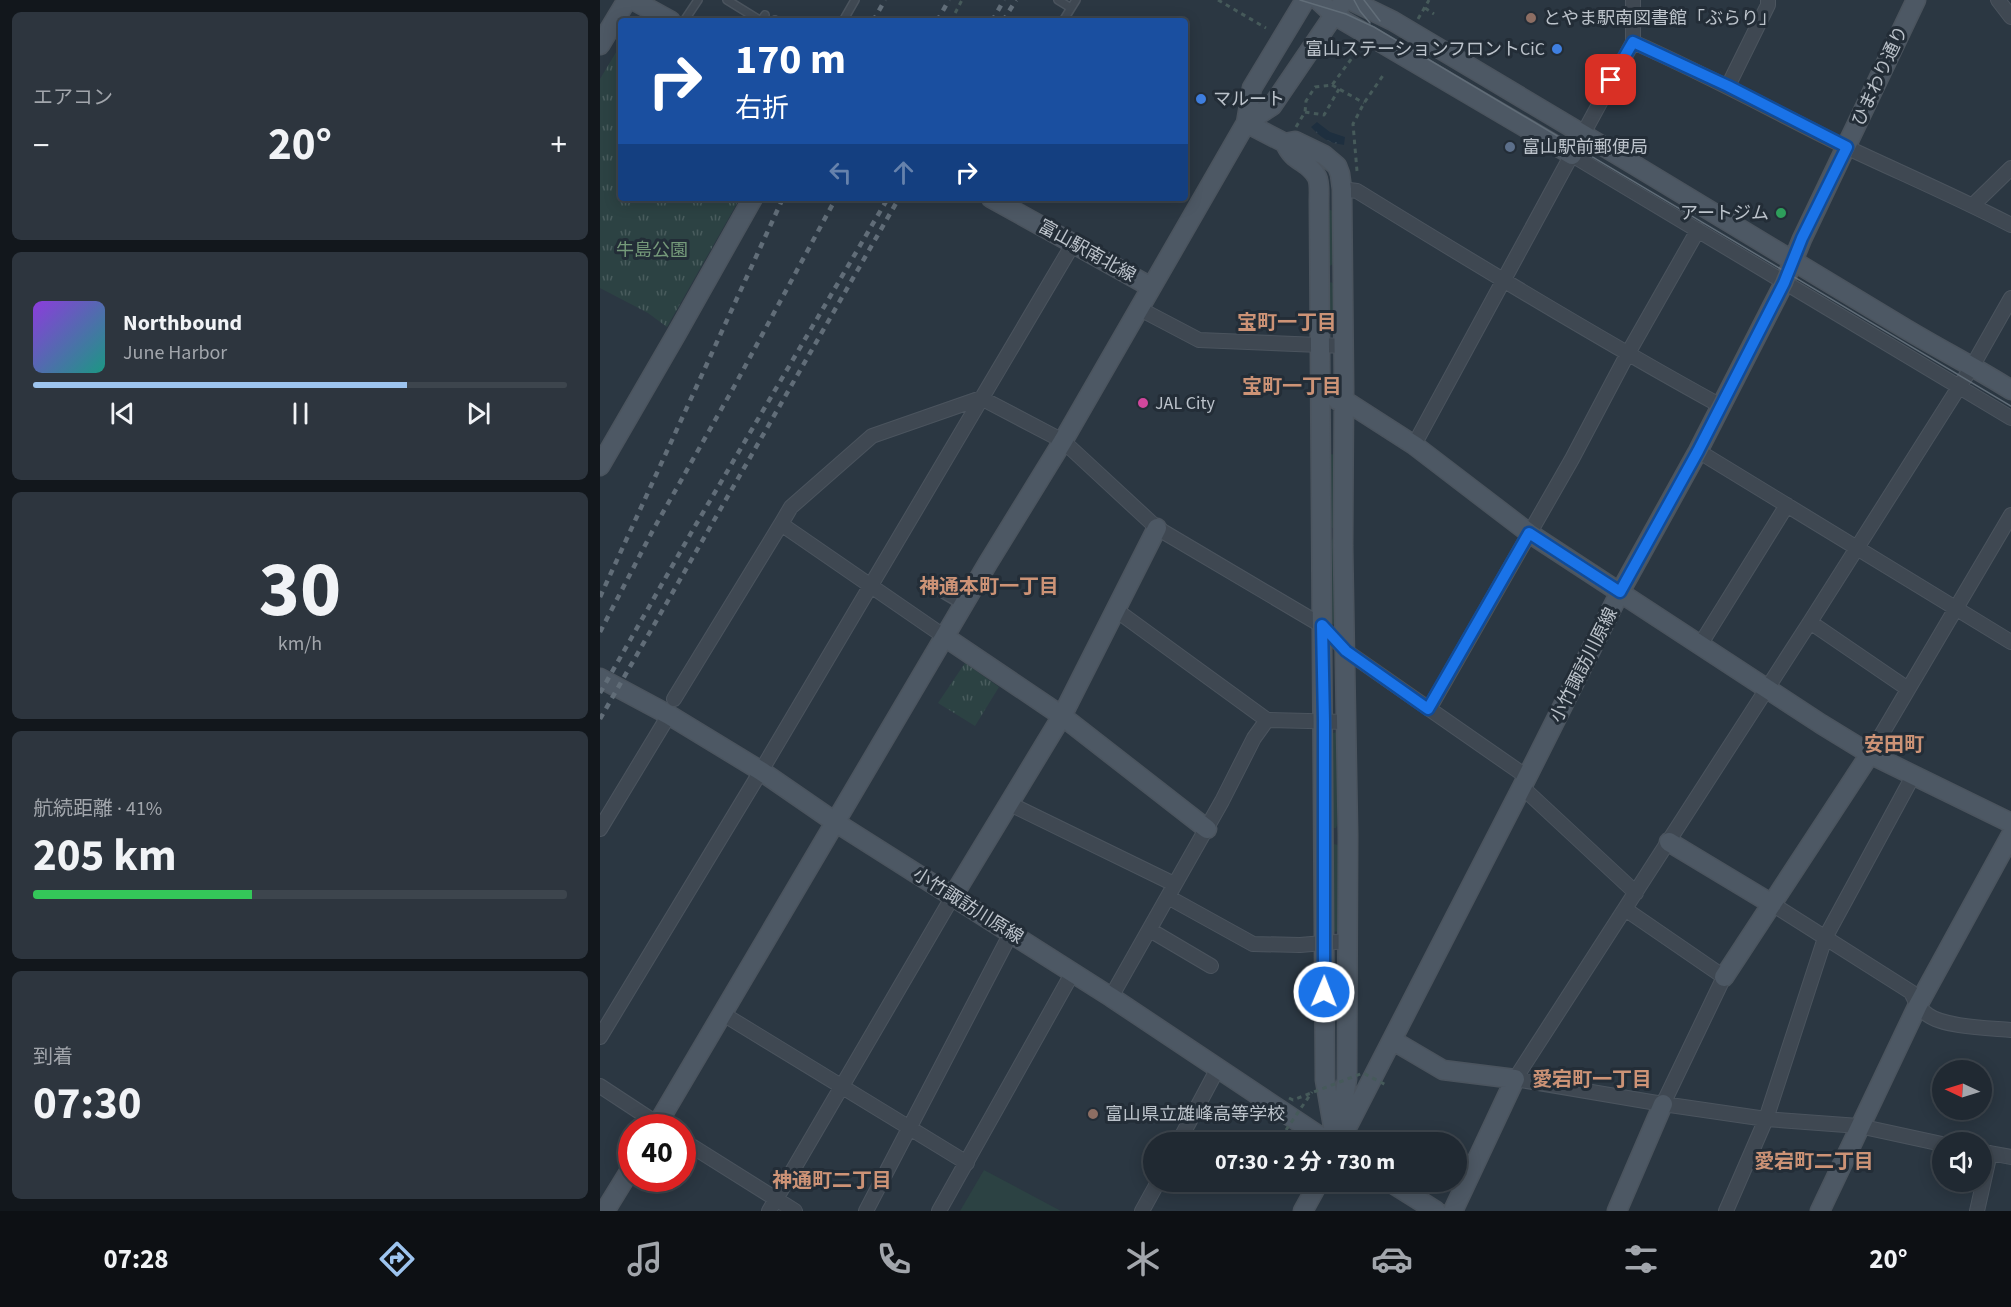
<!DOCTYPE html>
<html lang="ja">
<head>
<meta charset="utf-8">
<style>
  body { margin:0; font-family:"Source Sans 3","Noto Sans JP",sans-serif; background:#2d353e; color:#f1f3f6; height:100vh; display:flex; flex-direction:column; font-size:22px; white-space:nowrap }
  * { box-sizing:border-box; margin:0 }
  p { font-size:20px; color:#a2a6ac }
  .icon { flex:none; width:33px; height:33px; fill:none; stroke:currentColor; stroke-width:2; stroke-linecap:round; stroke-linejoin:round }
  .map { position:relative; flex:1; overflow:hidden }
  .details { display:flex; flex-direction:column; gap:12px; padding:12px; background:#12171c; width:600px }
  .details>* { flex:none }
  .hud { position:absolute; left:18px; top:18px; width:570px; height:183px; border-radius:6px; box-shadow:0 3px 15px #0003,0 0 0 2px #3d454d; background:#1a4fa0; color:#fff; overflow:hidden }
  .needle { width:39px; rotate:274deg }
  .tools { position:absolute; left:1332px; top:1060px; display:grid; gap:12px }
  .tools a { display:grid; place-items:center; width:60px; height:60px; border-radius:50%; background:#202932; box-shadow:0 3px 15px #0003,0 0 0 2px #3d454d; font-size:30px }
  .speed { position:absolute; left:18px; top:1114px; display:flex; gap:12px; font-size:30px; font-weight:700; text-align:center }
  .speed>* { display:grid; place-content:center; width:78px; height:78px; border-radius:50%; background:#202932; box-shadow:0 3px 15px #0003,0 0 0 2px #3d454d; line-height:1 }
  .speed .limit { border:9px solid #d22; background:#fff; color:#111 }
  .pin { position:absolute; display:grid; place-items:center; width:51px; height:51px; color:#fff; margin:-26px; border-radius:12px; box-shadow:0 3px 9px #0006 }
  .me { position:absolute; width:66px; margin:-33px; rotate:1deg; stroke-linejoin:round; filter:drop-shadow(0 0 4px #0008) }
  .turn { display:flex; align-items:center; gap:21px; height:126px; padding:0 18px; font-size:27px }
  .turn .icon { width:78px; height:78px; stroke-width:2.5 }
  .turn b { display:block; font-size:42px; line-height:51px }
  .lanes { display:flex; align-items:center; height:57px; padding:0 18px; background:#0003; justify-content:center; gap:30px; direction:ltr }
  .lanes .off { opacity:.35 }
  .big { font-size:45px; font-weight:700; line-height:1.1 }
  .details .tile { flex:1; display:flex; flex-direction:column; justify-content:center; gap:9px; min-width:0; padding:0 21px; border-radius:9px; background:#2d353e }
  .details .dial { align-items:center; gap:0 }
  .dial b { font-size:78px; line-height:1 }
  .song { display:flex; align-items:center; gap:18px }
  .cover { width:72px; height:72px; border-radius:9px; background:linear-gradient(135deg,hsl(270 70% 55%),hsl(170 70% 35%)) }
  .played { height:6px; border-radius:3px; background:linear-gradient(90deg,#9dc4ef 70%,#3d454d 70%) }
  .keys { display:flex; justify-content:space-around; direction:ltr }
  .heat { display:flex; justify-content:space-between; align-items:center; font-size:33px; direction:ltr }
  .charge { height:9px; border-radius:4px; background:linear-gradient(90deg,#34c759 41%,#3d454d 0) }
  .trip { position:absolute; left:543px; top:1132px; width:324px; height:60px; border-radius:30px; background:#202932; box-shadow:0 3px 15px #0003,0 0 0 2px #3d454d; font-weight:700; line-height:60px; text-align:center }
  .tabs { display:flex; height:96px; justify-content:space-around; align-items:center; background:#0d1014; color:#a2a6ac }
  .tabs .icon { width:42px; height:42px }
  .tabs .selected { color:#9dc4ef }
  .tabs b { font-size:27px; color:#f1f3f6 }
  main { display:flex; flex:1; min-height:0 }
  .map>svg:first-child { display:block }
</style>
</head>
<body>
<main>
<section class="details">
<div class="tile"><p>エアコン</p>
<div class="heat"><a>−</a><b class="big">20°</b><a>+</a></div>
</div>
<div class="tile">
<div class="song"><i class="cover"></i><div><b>Northbound</b><p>June Harbor</p></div></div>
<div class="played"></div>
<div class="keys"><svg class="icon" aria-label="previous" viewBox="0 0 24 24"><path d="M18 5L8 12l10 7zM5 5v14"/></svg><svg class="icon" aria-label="pause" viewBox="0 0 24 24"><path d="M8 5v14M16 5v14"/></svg><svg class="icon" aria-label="next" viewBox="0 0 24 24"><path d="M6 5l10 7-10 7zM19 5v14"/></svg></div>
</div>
<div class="tile dial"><b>30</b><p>km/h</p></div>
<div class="tile"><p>航続距離 · 41%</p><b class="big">205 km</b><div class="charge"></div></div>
<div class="tile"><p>到着</p><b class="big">07:30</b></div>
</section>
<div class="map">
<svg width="1411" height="1211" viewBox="0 0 1411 1211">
  <defs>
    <pattern id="park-tufts" width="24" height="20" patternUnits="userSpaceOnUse" patternTransform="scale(1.5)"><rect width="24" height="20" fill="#2c4243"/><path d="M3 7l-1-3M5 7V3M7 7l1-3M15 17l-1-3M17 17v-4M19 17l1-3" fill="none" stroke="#495c5d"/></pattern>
    <pattern id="water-ripples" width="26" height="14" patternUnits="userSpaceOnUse" patternTransform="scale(1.5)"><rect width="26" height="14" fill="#1e2f3f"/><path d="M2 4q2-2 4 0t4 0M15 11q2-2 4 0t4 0" fill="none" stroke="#3d4c59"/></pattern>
  </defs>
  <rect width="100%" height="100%" fill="#2b3742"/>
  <path fill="#2c4243" d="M 728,209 L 733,211 L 734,263 L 730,266 L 728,265 Z
    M 731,282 L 735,285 L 734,332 L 733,334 L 728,332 L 728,289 L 729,283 Z
    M 731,454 L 736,455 L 734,528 L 732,528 L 730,525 L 729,457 Z
    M 733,538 L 735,538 L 736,621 L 735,624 L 732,624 L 730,622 L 731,541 Z
    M 737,732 L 738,734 L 737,825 L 736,828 L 733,828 L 731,827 L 732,736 L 733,733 Z
    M 734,844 L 738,845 L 737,931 L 736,932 L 731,930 L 731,846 Z
    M 384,1170 L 461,1211 L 360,1211 Z"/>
  <path fill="url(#park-tufts)" d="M 21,44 L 21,198 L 140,198 L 67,327 L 48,313 L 0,288 L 0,79 Z
    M 365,663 L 399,687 L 375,726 L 338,703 Z"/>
  <path fill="url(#water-ripples)" d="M 717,122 L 730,132 L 745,137 L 744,145 C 729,143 721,138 711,127 Z"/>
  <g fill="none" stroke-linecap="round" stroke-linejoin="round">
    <defs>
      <path id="lane" d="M 127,0 L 161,21 L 165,15
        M 458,0 L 471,8
        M 84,21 L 98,0
        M 175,21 L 175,20
        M 243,21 L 255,0
        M 463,21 L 476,0
        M 341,593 L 363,606"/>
      <path id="street" d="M 1398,0 L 1411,17
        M 1033,42 C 1106,74 1175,112 1246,147 C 1301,173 1357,197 1411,225
        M 1128,86 L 1168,5 L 1168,0
        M 972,155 L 1411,418
        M 742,189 L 757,191 C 877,265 997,338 1121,406
        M 1373,205 L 1411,168
        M 540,309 L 599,340 L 744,346
        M 814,445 L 1033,42 L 1033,0
        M 1098,451 L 1411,642
        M 516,610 L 667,720
        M 1210,622 L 1308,689
        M 345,637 L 181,524 L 191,507 L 272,436 L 381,398 L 463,441 L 557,528 L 721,625 L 746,651 L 927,777
        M 1100,645 L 1187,505
        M 74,699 L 181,524
        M 829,709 L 972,459 L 1027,355 L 1098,230
        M 1270,754 L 1411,515
        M 922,787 L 1036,893
        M 410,804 L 574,884
        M 0,829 L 69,715
        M 568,897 L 653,944 L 700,945 L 747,941
        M 1172,904 L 1311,992 C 1315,1001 1319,1009 1328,1015 C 1344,1027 1390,1028 1411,1030
        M 1025,909 L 1124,977 L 1063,1104
        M 550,930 L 611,966
        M 511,997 L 622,801 L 654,738 L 667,720 L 746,722
        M 123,1014 L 367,1163
        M 0,1037 L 161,771 L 473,244
        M 0,1086 L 64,1128
        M 82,1140 L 195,1211
        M 578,1143 L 618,1068
        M 1342,1144 L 1259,1126 L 1166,1119 L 1063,1104 L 915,1079 L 1210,622 L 1373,365 L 1411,298
        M 1384,1152 L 1411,1157
        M 169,1211 L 353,896
        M 266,1211 L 411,933
        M 339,1211 L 473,972
        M 542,1211 L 558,1182
        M 1126,1211 L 1166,1119 L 1225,938 L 1313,776
        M 1377,1211 L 1390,1153"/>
      <path id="secondary" d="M 33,0 L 71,21
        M 718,0 L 734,15 L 972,155
        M 750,0 L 793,21 C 963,122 1132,223 1301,326 C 1337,348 1375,367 1411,390
        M 0,45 L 27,0
        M 646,123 L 685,143 L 695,141 L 724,155 L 737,166 L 740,174 L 742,189 L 744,389 L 743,546 L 748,835 L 747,1079 L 739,1131
        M 646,123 L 672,106 L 740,6
        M 685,143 C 693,163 708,160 717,177 C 720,183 719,194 719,201 L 725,1080 L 734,1132
        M 391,198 L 551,287
        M 737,400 L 744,400 L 814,445 L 929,533 L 1221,724 L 1270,754 L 1411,823
        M 0,466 L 77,333 L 153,198
        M 345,637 L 462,716 L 607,829
        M 0,678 L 69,715 L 161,771 L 235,822 L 511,997 L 730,1143
        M 1069,842 L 1172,904
        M 353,896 L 462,716 L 557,528
        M 1124,977 L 1270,754
        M 792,1040 L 843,1070 L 915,1079 L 853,1211
        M 55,1128 L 388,563 L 463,441 L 646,123 L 652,88 L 705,0
        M 739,1143 L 922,787 L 1020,592 L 1098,451 L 1184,283 L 1202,239 L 1316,0
        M 790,1182 L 836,1211
        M 5,1211 L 32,1167
        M 703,1211 L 719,1182
        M 1017,1211 L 1063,1104
        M 1220,1211 L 1318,1005 L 1411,835"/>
    </defs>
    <use href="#lane" stroke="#4b545e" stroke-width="10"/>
    <use href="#street" stroke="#4b545e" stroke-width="16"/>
    <use href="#secondary" stroke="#4b545e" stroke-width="21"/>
    <path stroke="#465a5a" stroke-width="3" stroke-dasharray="4.5 4.5" stroke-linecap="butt" d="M 618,0 L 666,28
      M 825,8 L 834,14
      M 818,19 L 829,0
      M 351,21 L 362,0
      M 732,85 L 764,103
      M 705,112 L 724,115 L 739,89
      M 696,127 L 705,112 L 706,101 L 715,87 L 732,85 L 752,58
      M 757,171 L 753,124 L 764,103 L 784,74"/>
    <use href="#lane" stroke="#3f4852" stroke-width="7"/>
    <use href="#street" stroke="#3f4852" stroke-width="14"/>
    <use href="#secondary" stroke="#4d5864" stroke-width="18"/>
    <path stroke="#616d78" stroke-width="1.5" d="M 700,0 L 746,14 L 774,27 L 1411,406
      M 754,0 L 760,11 L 770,23
      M 764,0 L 780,21"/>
    <path stroke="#616d78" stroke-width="4.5" stroke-dasharray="6 6" stroke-linecap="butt" d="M 273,21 L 285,0
      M 337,21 L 349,0
      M 392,21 L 404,0
      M 403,21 L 416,0
      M 0,597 L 183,198
      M 0,632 L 53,530 L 135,385 L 236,198
      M 0,693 L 91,533 L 288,198
      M 0,719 L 299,198"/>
    <path stroke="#465a5a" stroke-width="3" stroke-dasharray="4.5 4.5" stroke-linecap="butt" d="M 689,1098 L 693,1100 L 763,1073 L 786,1085
      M 686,1130 L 712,1092"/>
  </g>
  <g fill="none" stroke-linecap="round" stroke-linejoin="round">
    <defs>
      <path id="route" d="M 724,992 L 724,721 L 722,625 L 746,651 L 828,709 L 929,533 L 1020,592 L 1098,451 L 1184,283 L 1202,238 L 1247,147 L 1128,86 L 1033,42 L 1011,80"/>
    </defs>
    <use href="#route" stroke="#114b97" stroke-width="15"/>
    <use href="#route" stroke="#1a73e8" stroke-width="10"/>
  </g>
  <g fill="#8d6e63" stroke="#232d37" stroke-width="2">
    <circle cx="931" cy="18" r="6"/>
    <circle cx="493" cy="1114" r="6"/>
  </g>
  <g fill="#3f7fe0" stroke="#232d37" stroke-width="2">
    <circle cx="957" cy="49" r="6"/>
    <circle cx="601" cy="99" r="6"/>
  </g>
  <circle fill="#5c6f8a" stroke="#232d37" stroke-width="2" cx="910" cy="147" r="6"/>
  <circle fill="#2e9e5b" stroke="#232d37" stroke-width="2" cx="1181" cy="213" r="6"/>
  <circle fill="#d1479c" stroke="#232d37" stroke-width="2" cx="543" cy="403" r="6"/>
  <g text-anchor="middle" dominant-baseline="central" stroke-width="6" stroke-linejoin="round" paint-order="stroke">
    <g font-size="18" fill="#bcc3cb" stroke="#232d37" text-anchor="start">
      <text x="943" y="18">とやま駅南図書館「ぶらり」</text>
      <text x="945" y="49" text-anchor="end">富山ステーションフロントCiC</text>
      <text x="613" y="99">マルート</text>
      <text x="922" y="147">富山駅前郵便局</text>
      <text x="1169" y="213" text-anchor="end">アートジム</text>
      <text x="555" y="403">JAL City</text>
      <text x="505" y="1114">富山県立雄峰高等学校</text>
    </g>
    <g font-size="18" fill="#bcc3cb" stroke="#232d37">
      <text transform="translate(1280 76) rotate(-65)">ひまわり通り</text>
      <text transform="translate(487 251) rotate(29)">富山駅南北線</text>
      <text transform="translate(984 665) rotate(-63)">小竹諏訪川原線</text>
      <text transform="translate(368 906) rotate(32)">小竹諏訪川原線</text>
    </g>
    <g font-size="18" fill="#759a7a" stroke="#232d37">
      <text x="52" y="250">牛島公園</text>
    </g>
    <g font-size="20" font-weight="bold" fill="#cd9376" stroke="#232d37">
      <text x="687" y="323">宝町一丁目</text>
      <text x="692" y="387">宝町一丁目</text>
      <text x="389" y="587">神通本町一丁目</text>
      <text x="1294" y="745">安田町</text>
      <text x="992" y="1080">愛宕町一丁目</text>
      <text x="1214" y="1162">愛宕町二丁目</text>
      <text x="232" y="1181">神通町二丁目</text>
    </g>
  </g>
</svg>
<div class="tools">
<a><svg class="needle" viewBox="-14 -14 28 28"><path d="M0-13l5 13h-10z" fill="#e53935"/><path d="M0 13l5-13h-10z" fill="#a2a6ac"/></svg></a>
<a><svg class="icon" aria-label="sound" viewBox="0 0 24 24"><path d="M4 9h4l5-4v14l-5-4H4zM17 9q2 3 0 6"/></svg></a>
</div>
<div class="speed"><div class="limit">40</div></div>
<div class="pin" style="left:1011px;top:80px;background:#d93025"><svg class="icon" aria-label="arrive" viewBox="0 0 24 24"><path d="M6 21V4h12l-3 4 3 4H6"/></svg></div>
<svg class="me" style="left:724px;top:992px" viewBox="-20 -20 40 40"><circle r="17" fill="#1a73e8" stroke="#fff" stroke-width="3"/><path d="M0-11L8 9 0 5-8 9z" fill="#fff"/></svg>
<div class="trip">07:30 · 2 分 · 730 m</div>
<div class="hud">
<div class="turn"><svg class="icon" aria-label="right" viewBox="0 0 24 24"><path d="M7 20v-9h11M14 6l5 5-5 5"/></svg><div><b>170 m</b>右折</div></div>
<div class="lanes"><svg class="icon off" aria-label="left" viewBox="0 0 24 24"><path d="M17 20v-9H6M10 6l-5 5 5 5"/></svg><svg class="icon off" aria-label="ahead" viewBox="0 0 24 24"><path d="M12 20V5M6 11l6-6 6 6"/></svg><svg class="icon" aria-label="right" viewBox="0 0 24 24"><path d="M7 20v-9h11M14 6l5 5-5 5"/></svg></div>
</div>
</div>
</main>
<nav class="tabs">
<b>07:28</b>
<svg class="icon selected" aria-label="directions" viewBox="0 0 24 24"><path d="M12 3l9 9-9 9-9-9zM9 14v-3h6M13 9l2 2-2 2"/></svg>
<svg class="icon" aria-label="music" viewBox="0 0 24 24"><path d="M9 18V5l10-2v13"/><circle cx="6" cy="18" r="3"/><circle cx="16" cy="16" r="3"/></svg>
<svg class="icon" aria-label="phone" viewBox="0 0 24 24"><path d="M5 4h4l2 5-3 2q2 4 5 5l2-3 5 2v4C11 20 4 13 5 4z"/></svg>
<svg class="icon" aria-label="climate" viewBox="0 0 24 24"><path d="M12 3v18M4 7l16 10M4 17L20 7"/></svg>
<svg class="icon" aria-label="car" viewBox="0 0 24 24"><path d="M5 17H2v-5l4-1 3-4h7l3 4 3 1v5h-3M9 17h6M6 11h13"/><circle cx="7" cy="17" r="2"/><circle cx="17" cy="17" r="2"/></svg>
<svg class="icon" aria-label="filters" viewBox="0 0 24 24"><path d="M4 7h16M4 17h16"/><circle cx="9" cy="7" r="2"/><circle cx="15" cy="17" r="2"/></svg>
<b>20°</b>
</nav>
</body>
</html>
